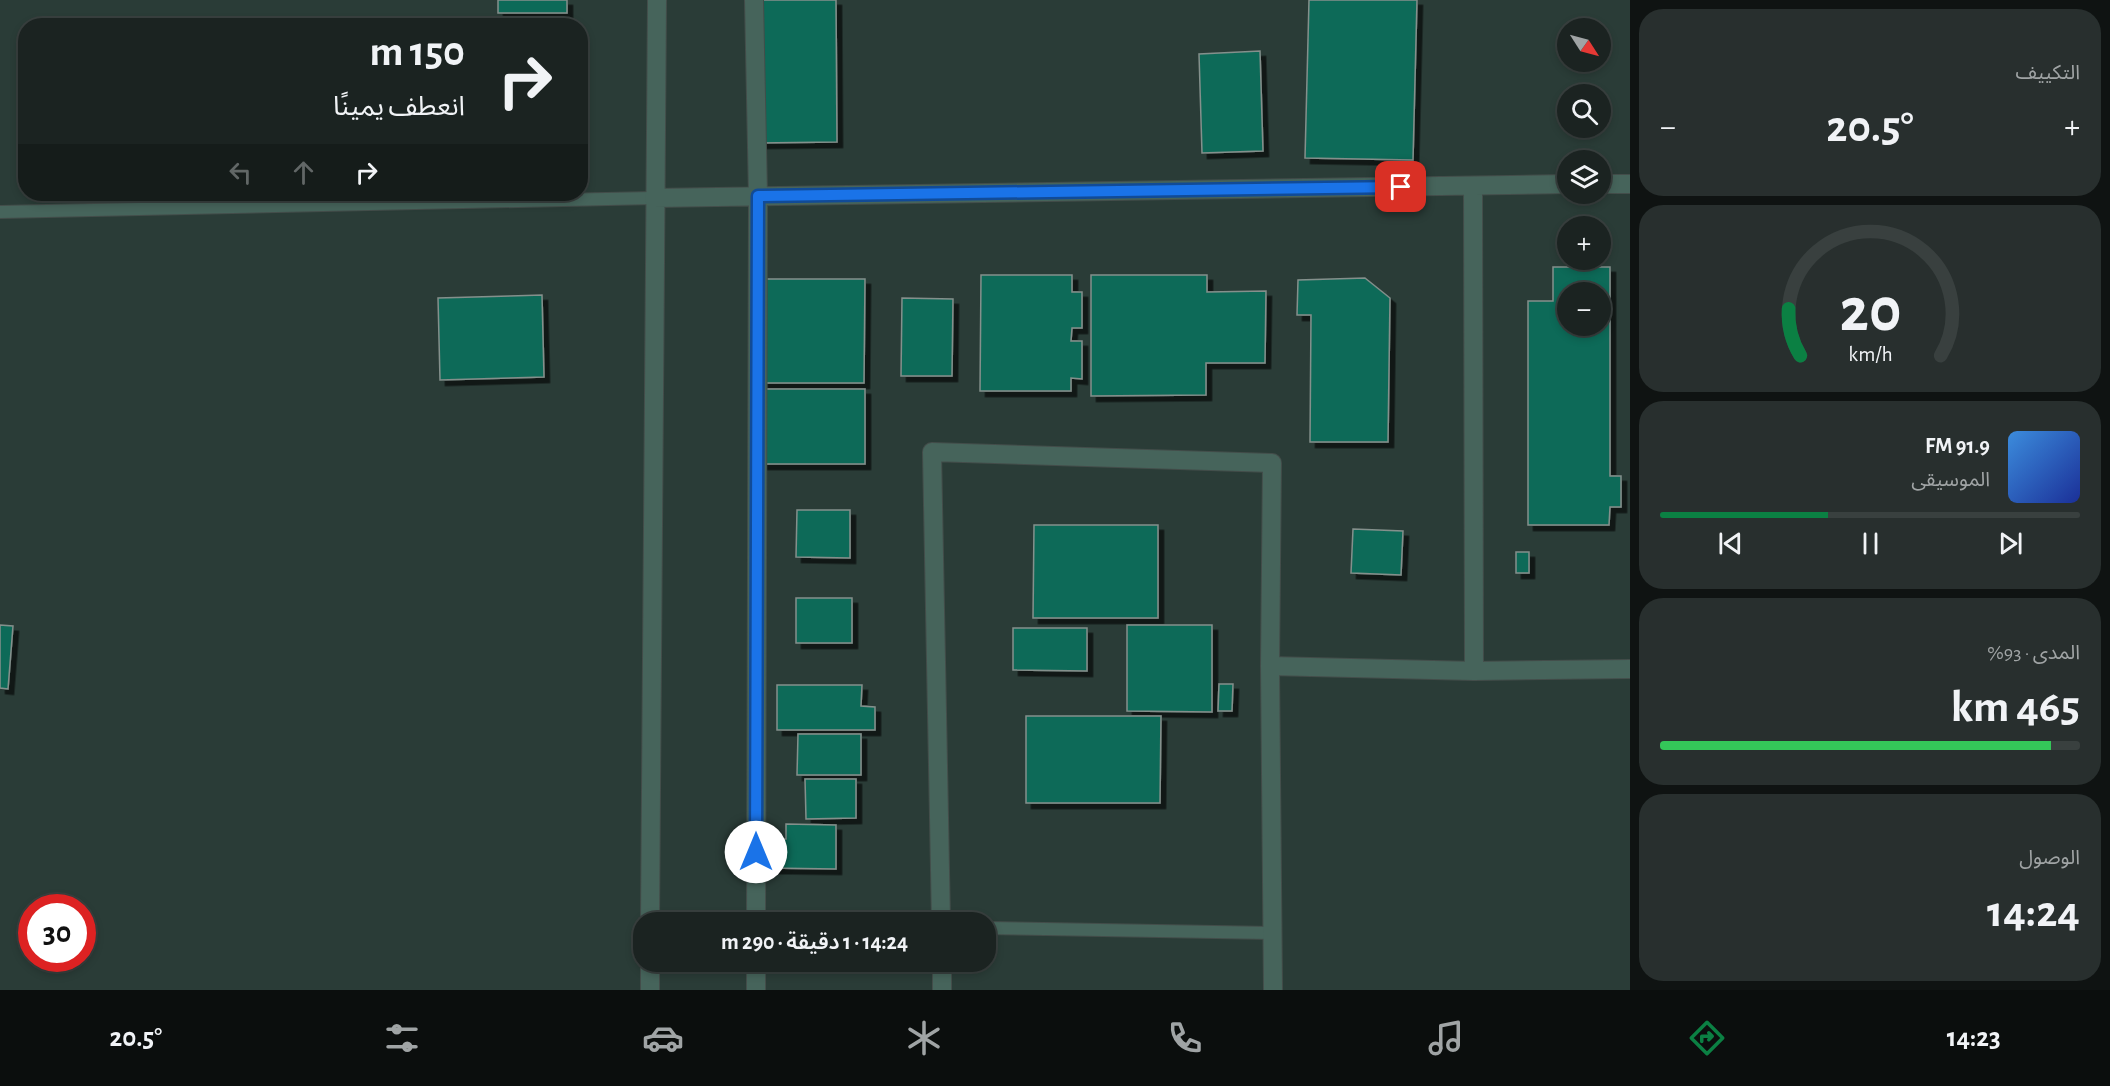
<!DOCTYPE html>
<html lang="ar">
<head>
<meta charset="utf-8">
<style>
  body { margin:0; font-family:"Alegreya Sans","Noto Sans Arabic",sans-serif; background:#282f2e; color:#f1f3f6; direction:rtl; height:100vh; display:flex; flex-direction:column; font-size:22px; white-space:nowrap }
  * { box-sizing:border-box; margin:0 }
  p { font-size:20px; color:#a0a4a5 }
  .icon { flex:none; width:33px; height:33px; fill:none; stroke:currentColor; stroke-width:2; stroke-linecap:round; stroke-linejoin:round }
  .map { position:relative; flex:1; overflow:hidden; direction:ltr }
  .drawer { display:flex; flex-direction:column; gap:9px; padding:9px; background:#0f1312; width:480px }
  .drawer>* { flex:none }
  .hud { position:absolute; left:18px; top:18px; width:570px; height:183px; border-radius:24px; box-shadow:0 3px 9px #0003,0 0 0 2px #39403f; direction:rtl; background:#1b2321; color:#f1f3f6; overflow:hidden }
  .needle { width:39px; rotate:126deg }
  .controls { position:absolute; left:1557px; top:18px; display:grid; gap:12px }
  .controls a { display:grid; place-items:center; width:54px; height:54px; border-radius:50%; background:#1b2321; box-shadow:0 3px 9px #0003,0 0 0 2px #39403f; font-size:30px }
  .speed { position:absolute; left:18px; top:894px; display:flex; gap:12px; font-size:30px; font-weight:700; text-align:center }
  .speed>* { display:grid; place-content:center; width:78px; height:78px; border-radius:50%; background:#1b2321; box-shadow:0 3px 9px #0003,0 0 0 2px #39403f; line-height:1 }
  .speed .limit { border:9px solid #d22; background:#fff; color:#111 }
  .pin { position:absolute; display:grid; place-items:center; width:51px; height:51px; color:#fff; margin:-26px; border-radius:12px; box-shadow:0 3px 9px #0006 }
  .me { position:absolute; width:66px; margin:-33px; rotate:0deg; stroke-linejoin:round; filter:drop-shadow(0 0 4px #0008) }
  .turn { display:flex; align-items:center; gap:21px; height:126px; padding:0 24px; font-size:27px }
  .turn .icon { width:78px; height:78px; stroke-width:2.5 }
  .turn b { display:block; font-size:42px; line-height:51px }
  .lanes { display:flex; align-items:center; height:57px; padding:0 24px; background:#0003; justify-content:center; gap:30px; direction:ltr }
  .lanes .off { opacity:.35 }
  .big { font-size:45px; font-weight:600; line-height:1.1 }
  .drawer .widget { flex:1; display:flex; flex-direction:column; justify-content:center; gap:9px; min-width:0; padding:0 21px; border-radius:24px; background:#282f2e }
  .drawer .dial { align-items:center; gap:0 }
  .dial svg { height:156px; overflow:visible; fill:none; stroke:#39403f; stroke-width:7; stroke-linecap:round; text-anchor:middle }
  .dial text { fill:#f1f3f6; stroke:none }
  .song { display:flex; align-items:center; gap:18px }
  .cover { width:72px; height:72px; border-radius:9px; background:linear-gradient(135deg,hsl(210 70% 55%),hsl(230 70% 35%)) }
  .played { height:6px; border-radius:3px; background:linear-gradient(90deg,#0b8043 40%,#39403f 40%) }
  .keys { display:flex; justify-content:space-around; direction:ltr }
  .heat { display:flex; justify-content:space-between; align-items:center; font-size:33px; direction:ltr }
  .charge { height:9px; border-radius:4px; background:linear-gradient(90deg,#34c759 93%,#39403f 0) }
  .trip { position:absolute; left:633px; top:912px; width:363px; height:60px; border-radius:24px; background:#1b2321; box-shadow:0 3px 9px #0003,0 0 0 2px #39403f; font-weight:600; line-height:60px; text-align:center; direction:rtl }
  .tabs { display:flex; height:96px; justify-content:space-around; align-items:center; background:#0b0e0d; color:#a0a4a5 }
  .tabs .icon { width:42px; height:42px }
  .tabs .active { color:#0b8043 }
  .tabs b { font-size:27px; color:#f1f3f6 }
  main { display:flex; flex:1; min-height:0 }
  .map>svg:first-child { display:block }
</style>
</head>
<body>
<main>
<section class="drawer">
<div class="widget"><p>التكييف</p>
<div class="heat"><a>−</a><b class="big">20.5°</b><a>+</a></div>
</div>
<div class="widget dial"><svg viewBox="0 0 100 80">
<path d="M14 69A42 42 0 1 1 86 69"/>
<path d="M14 69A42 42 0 0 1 8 45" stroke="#0b8043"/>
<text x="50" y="56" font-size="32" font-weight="700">20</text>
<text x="50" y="72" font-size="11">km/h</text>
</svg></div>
<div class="widget">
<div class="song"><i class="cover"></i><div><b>91.9 FM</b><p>الموسيقى</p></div></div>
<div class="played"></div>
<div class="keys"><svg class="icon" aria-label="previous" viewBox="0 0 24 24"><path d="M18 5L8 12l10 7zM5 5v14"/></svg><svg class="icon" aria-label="pause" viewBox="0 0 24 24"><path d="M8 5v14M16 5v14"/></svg><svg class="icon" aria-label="next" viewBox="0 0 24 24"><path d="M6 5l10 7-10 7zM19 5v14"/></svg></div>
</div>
<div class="widget"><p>المدى · 93%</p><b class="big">465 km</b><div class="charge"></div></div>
<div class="widget"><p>الوصول</p><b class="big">14:24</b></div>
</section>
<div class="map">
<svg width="1630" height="990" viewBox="0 0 1630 990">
  <defs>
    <filter id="shadow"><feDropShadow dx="5.5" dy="5.5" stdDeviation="0" flood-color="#0009"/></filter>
  </defs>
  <rect width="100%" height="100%" fill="#242f2c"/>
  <path fill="#2a3c37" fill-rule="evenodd" d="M 0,0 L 1630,0 L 1630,990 L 0,990 ZM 26,26 L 580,26 L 580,194 L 26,194 ZM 1568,28 L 1600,28 L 1600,62 L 1568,62 ZM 1568,94 L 1600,94 L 1600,128 L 1568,128 ZM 1568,160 L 1600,160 L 1600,194 L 1568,194 ZM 1568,226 L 1600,226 L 1600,260 L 1568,260 ZM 1568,292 L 1600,292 L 1600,326 L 1568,326 ZM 32,908 L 82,908 L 82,958 L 32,958 ZM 644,922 L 986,922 L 986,962 L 644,962 Z"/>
  <path fill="#116b59" stroke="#84908c" stroke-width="1.5" fill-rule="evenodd" filter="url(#shadow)" d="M 498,0 L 567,0 L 567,13 L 498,13 Z
    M 757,0 L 836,0 L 837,142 L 758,143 Z
    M 1309,0 L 1417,0 L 1413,160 L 1305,158 Z
    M 1260,51 L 1263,151 L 1202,153 L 1199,54 Z
    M 1553,267 L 1610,267 L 1610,476 L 1621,476 L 1621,507 L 1610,507 L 1609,525 L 1528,525 L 1528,301 L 1553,301 ZM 1568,292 L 1600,292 L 1600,326 L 1568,326 Z
    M 981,275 L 1072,275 L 1072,292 L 1082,292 L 1082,328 L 1072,328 L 1071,341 L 1082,341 L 1082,379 L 1071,378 L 1071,391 L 980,391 Z
    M 1091,275 L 1207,275 L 1207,292 L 1266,291 L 1265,363 L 1206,363 L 1206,395 L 1091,396 Z
    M 1365,278 L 1390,298 L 1388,442 L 1310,442 L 1311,315 L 1297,315 L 1298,280 Z
    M 763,279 L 865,279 L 864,383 L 763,383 Z
    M 542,295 L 544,377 L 440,380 L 438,298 Z
    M 902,298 L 953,299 L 952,376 L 901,376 Z
    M 760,389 L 865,389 L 865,464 L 759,464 Z
    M 797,510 L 850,510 L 850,558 L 796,557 Z
    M 1034,525 L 1158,525 L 1158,618 L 1033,618 Z
    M 1353,529 L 1403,531 L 1401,575 L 1351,573 Z
    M 1516,552 L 1529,552 L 1529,573 L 1516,573 Z
    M 796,598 L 852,598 L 852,643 L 796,643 Z
    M 0,625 L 13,626 L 8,689 L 0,688 Z
    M 1127,625 L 1212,625 L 1212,712 L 1127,711 Z
    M 1013,628 L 1087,628 L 1087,671 L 1013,670 Z
    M 1219,684 L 1233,684 L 1232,711 L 1218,711 Z
    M 777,685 L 862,685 L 861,706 L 875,707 L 875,730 L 777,730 Z
    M 1026,716 L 1161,716 L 1160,803 L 1026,803 Z
    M 798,734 L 861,734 L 861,775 L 797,775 Z
    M 805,779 L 856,779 L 856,818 L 806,819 Z
    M 786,824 L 836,825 L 836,869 L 766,868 L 766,839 L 786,839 Z"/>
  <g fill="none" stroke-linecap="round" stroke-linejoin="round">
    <defs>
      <path id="lane" d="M 0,212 L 654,198
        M 986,928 L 1272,933"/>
      <path id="street" d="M 754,0 L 758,196 L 756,922
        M 1600,184 L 1630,184
        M 1473,186 L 1474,671
        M 654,198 L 1568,184
        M 1270,666 L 1474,671 L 1630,669
        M 650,922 L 657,0
        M 941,922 L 932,452 L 1272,463 L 1270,666 L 1273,990
        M 942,962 L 942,990
        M 650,990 L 650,962
        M 756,990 L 756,962"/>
    </defs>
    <use href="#lane" stroke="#434d4a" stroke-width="14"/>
    <use href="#street" stroke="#434d4a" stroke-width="20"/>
    <use href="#lane" stroke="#46645b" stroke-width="12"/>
    <use href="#street" stroke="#46645b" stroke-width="18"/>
  </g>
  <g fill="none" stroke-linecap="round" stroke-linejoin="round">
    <defs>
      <path id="route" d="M 756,852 L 758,196 L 1401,187"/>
    </defs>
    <use href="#route" stroke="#114b97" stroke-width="15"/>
    <use href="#route" stroke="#1a73e8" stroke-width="10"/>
  </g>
</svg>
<div class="controls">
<a><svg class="needle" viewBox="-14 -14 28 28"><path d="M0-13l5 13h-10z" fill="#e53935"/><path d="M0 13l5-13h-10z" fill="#a0a4a5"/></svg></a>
<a><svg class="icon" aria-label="search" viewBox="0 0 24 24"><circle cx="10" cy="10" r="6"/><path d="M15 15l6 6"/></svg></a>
<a><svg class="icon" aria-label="layers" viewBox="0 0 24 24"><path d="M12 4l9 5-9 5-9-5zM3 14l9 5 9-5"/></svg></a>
<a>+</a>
<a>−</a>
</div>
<div class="speed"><div class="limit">30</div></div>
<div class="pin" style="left:1401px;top:187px;background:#d93025"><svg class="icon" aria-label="arrive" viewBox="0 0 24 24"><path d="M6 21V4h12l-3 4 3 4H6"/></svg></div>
<svg class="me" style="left:756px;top:852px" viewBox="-20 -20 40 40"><circle r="19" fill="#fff"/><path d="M0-13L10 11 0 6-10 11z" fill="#1a73e8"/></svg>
<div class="trip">14:24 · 1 دقيقة · 290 m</div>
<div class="hud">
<div class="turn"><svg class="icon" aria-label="right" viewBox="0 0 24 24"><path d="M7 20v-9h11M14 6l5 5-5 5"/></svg><div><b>150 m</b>انعطف يمينًا</div></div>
<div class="lanes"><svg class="icon off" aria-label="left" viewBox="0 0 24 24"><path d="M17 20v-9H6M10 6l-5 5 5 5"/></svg><svg class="icon off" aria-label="ahead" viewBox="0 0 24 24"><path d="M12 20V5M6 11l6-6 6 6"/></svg><svg class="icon" aria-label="right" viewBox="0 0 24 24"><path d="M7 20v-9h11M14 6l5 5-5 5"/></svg></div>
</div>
</div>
</main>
<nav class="tabs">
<b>14:23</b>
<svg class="icon active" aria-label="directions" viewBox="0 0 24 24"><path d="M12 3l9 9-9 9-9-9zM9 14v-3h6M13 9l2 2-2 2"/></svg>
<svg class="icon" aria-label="music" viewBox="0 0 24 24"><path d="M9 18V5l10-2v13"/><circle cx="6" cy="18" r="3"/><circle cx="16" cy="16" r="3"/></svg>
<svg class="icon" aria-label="phone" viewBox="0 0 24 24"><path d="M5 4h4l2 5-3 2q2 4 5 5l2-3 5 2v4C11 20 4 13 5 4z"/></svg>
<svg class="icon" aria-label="climate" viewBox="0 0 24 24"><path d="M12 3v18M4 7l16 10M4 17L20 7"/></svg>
<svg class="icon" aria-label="car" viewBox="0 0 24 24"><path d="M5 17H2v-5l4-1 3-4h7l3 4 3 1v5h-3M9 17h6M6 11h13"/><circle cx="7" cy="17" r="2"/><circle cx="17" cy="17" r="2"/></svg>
<svg class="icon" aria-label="filters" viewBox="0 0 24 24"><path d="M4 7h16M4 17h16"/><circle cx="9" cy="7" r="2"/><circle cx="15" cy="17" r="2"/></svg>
<b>20.5°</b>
</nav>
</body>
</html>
